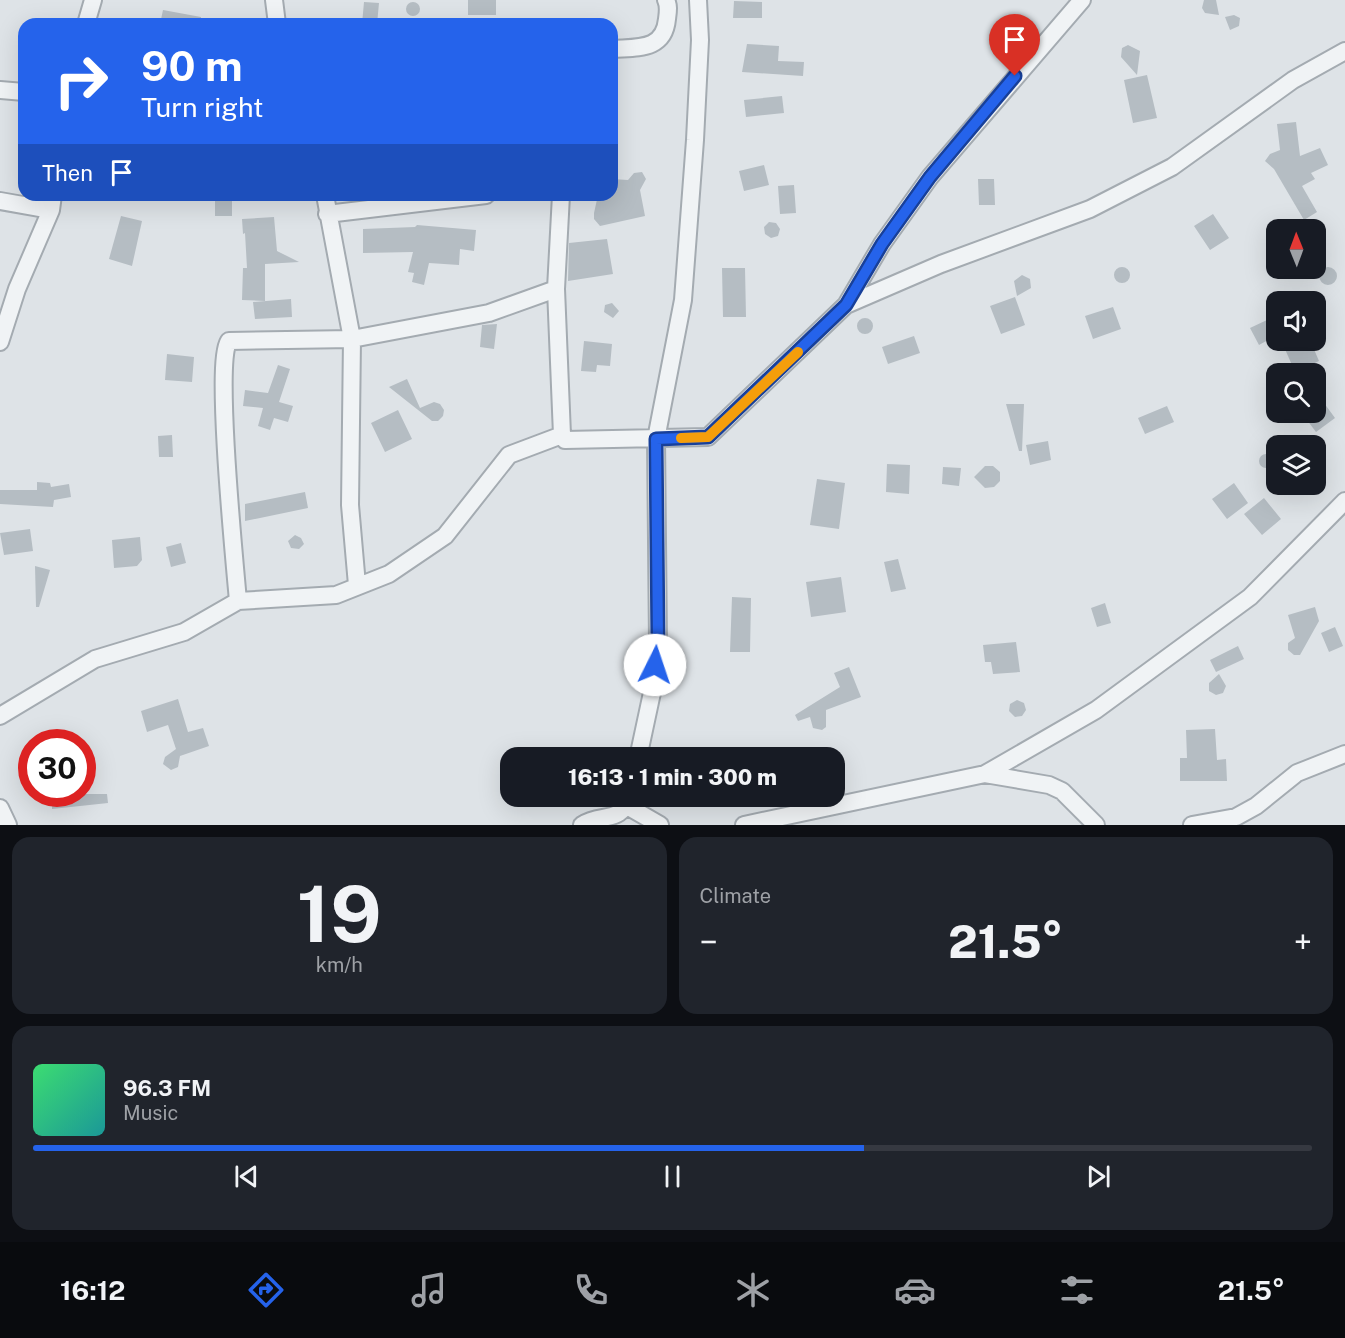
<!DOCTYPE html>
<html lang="en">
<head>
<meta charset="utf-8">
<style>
  body { margin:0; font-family:"Public Sans",sans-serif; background:#20242c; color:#f1f3f6; height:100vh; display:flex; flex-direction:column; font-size:22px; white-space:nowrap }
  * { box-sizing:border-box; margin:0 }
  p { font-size:20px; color:#9ea1a6 }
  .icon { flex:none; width:33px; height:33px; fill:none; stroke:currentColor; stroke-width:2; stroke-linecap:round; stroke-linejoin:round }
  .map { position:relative; height:825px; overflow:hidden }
  .details { display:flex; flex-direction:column; gap:12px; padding:12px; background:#0d0f14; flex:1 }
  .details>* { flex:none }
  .banner { position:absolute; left:18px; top:18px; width:600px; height:183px; border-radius:18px; box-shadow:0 6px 24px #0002; background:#2563eb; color:#fff; overflow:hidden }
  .needle { width:39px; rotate:359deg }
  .buttons { position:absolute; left:1266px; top:219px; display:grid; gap:12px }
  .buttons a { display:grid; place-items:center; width:60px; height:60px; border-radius:12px; background:#171b24; box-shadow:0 6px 24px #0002; font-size:30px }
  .speed { position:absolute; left:18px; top:729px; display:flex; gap:12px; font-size:30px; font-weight:700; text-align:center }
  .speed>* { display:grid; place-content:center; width:78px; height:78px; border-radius:50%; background:#171b24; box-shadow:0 6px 24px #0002; line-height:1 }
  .speed .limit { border:9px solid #d22; background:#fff; color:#111 }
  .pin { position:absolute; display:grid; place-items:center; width:51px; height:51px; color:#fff; margin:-62px -26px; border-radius:50% 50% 50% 0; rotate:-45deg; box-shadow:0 0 6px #0007 }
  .pin .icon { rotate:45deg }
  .me { position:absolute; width:66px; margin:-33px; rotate:4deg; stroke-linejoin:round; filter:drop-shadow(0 0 4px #0008) }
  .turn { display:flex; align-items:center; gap:21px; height:126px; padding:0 24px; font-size:27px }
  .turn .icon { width:78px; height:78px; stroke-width:2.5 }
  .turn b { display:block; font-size:42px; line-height:51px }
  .then { display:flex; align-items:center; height:57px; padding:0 24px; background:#0003; gap:12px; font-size:22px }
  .big { font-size:45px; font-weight:800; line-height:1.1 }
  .details .tile { flex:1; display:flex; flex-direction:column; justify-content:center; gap:9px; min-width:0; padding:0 21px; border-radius:18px; background:#20242c }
  .details .dial { align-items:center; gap:0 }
  .dial b { font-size:78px; line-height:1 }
  .song { display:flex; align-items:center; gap:18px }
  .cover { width:72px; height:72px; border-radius:9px; background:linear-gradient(135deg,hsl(140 70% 55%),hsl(180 70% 35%)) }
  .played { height:6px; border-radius:3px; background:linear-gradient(90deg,#2563eb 65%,#363941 65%) }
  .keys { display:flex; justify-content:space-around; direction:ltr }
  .heat { display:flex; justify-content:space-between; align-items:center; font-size:33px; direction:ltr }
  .details .tiles { flex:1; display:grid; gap:12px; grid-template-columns:1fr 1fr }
  .tile:last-child { grid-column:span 2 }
  .trip { position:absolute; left:500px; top:747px; width:345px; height:60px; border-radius:18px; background:#171b24; box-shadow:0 6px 24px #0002; font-weight:800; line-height:60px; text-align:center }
  .tabs { display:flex; height:96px; justify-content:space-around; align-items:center; background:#090b0e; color:#9ea1a6 }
  .tabs .icon { width:42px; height:42px }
  .tabs .on { color:#2563eb }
  .tabs b { font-size:27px; color:#f1f3f6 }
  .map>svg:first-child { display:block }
</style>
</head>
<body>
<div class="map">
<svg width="1345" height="825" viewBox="0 0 1345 825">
  <rect width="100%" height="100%" fill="#dee3e7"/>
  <path fill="#b5bdc3" d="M 468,0 L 496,0 L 496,15 L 468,15 Z
    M 1204,0 L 1216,0 L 1219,15 L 1205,13 L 1202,8 Z
    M 734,1 L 762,2 L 762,18 L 733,18 Z
    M 364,2 L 379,3 L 377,24 L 362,24 Z
    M406 9a7 7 0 1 1 14 0a7 7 0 1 1-14 0Z
    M 163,10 L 201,17 L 201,24 L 160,24 Z
    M 1234,15 L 1240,18 L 1239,26 L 1230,30 L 1225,17 Z
    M 747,44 L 779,46 L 778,61 L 804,62 L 803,76 L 742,72 Z
    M 1128,45 L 1140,51 L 1137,75 L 1121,57 L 1122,48 Z
    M 1147,75 L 1157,118 L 1133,123 L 1124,80 Z
    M 782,96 L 784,113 L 746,117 L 744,100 Z
    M 1296,122 L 1300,156 L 1320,148 L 1328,165 L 1311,173 L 1315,179 L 1302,186 L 1317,212 L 1304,220 L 1274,169 L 1265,161 L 1270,154 L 1280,150 L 1277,124 Z
    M 764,165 L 769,185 L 744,191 L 739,171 Z
    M 642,172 L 646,179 L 640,190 L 645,216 L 600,226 L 594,219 L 594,213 L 598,195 L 612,195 L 612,179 L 628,180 L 634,173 Z
    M 978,179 L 994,179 L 995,205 L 979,205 Z
    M 794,185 L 796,213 L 780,214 L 778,186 Z
    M 215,197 L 232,197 L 232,216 L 215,216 Z
    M 1213,214 L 1229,238 L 1210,250 L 1194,226 Z
    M 121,216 L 142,221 L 132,266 L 109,259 Z
    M 274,217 L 277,251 L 299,262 L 265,264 L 265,301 L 242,300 L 243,268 L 247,268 L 245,233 L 243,234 L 242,219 Z
    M 769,222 L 776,223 L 780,229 L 778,236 L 771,238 L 765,234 L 764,227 Z
    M 417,225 L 476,230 L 474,251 L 460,249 L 459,265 L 429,263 L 424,285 L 412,282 L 414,273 L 408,272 L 413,252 L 363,253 L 363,229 L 415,227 Z
    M 607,239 L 613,274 L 568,281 L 569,243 Z
    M1114 275a8 8 0 1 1 16 0a8 8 0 1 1-16 0Z
    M1319 276a9 9 0 1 1 18 0a9 9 0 1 1-18 0Z
    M 722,268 L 745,268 L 746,317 L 723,317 Z
    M 1022,275 L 1030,279 L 1031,288 L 1017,296 L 1014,281 Z
    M 1015,297 L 1025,325 L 1001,334 L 990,306 Z
    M 291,299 L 292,317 L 255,319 L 253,302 Z
    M 612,303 L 619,311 L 613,318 L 604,312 L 605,305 Z
    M 1113,307 L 1121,329 L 1093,339 L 1085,316 Z
    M857 326a8 8 0 1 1 16 0a8 8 0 1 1-16 0Z
    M 1267,320 L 1275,336 L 1259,345 L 1250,328 Z
    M 497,324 L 494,349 L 480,347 L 482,325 Z
    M 914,336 L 920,353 L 888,364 L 882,347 Z
    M 1281,340 L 1310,340 L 1319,361 L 1295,372 Z
    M 584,341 L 612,344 L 610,366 L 597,365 L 596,372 L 581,371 Z
    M 167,354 L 194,357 L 192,382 L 165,380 Z
    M 278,365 L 290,369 L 279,402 L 293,406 L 288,422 L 274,418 L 270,430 L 258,426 L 263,408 L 243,406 L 245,390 L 268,393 Z
    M 407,379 L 420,408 L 434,402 L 440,404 L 444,410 L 443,416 L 438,421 L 432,421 L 389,387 Z
    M 1316,392 L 1335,418 L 1316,432 L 1301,412 L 1316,412 Z
    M 1006,404 L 1024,404 L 1022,451 L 1019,451 Z
    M 1167,406 L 1174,422 L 1145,434 L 1138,418 Z
    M 398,410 L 412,439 L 385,452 L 371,423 Z
    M 172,435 L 173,457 L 159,457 L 158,436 Z
    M 1048,441 L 1051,460 L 1030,465 L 1026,445 Z
    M1259 461a7 7 0 1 1 14 0a7 7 0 1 1-14 0Z
    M 887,464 L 910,465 L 909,494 L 886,492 Z
    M 985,466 L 993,466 L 1000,472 L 1000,481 L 994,487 L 985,488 L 974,477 Z
    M 943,467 L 961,468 L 959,486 L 942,484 Z
    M 817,479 L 845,483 L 839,529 L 810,525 Z
    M 37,482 L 50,483 L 51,487 L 69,484 L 71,497 L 54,500 L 53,507 L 0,504 L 0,490 L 37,490 Z
    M 1234,483 L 1248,503 L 1227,519 L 1212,499 Z
    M 305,492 L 308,508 L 245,521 L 245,504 Z
    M 1264,498 L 1281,519 L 1262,535 L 1244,514 Z
    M 30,529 L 33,551 L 4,555 L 0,533 Z
    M 295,535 L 301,538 L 304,544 L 299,549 L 291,548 L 288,541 Z
    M 140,537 L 142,560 L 137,566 L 114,568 L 112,540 Z
    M 181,543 L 186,563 L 171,567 L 166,547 Z
    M 898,559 L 906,589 L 891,592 L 884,562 Z
    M 35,566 L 50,570 L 39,607 L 36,607 Z
    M 841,577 L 846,612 L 811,617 L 806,582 Z
    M 732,597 L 751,598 L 750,652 L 730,652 Z
    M 1105,603 L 1111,623 L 1097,627 L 1091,608 Z
    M 1315,607 L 1319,621 L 1300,655 L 1294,655 L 1288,650 L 1288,643 L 1295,638 L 1288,615 Z
    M 1335,627 L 1343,646 L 1329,652 L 1321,633 Z
    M 1016,642 L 1020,672 L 993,674 L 991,662 L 985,662 L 983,645 Z
    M 1238,646 L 1244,659 L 1216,672 L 1210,660 Z
    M 849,667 L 861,697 L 826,710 L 826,727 L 822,730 L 813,728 L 810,717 L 798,721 L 795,715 L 840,687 L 834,673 Z
    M 1219,674 L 1226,686 L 1223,693 L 1216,695 L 1209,691 L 1209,683 Z
    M 178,699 L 188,732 L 203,728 L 209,746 L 180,756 L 178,767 L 171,770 L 163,764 L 165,757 L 176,749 L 168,725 L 147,732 L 141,711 Z
    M 1017,700 L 1024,703 L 1026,710 L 1022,716 L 1015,717 L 1009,711 L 1010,704 Z
    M 1215,729 L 1217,760 L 1226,759 L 1227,781 L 1180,781 L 1180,758 L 1187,758 L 1186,730 Z
    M 52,794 L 107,794 L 108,803 L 52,809 Z"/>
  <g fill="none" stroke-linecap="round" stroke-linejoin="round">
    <defs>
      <path id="street" d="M 274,0 L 277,24
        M 86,24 L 93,0
        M 612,49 C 637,47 664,51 667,19 C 668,11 669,6 666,0
        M 0,90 L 24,92
        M 325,195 L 352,339 L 350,505 L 357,585
        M 561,195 L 556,289 L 562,435
        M 0,201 L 51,210
        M 327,214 L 486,195
        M 846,305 L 941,264 L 1090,209 L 1172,167 L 1293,80 L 1345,51
        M 0,342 L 17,289 L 51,210 L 53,195
        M 238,601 C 235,566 214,356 229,341 L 352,339 L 489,313 L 556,289
        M 0,716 L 95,659 L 184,632 L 238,601 L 336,595 L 389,574 L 445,536 L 509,455 L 562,435 L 565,440 L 708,437 L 846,305 L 882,244 L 930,177 L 1082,0
        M 638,758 L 653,688 L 658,642 L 656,439 L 683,300 L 695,140 L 700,40 L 698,0
        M 985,774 L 1096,710 L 1250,597 L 1345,501
        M 627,806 L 660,825
        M 0,808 L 8,825
        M 582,825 C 601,812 622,825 629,796
        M 744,825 L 985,774 L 1049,785 L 1062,791 L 1096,825
        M 1192,825 L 1236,817 L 1256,806 L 1297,773 L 1345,754"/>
    </defs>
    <use href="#street" stroke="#a4abb1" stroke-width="20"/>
    <use href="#street" stroke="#f0f3f5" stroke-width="16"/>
  </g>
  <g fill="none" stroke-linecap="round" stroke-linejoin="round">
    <defs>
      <path id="route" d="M 655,665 L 658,642 L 656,439 L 708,437 L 846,305 L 882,244 L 930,177 L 1015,76"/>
    </defs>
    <use href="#route" stroke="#184099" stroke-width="15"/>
    <use href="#route" stroke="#2563eb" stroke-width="10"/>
    <path stroke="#f59e0b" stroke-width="10" d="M 681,438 L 708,437 L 798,352"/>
  </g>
</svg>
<div class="buttons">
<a><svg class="needle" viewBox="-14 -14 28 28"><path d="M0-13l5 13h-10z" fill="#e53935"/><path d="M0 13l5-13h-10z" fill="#9ea1a6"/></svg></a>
<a><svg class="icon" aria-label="sound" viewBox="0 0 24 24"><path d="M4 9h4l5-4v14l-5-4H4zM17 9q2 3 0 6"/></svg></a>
<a><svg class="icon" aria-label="search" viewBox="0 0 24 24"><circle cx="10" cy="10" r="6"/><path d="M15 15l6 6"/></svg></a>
<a><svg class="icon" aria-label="layers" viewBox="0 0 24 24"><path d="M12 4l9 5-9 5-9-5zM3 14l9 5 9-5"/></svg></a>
</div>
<div class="speed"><div class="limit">30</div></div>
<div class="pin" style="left:1015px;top:76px;background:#d93025"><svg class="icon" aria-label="arrive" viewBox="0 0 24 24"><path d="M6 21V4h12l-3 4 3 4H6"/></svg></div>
<svg class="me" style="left:655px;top:665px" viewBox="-20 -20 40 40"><circle r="19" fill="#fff"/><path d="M0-13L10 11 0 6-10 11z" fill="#2563eb"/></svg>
<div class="trip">16:13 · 1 min · 300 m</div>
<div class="banner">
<div class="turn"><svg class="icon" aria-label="right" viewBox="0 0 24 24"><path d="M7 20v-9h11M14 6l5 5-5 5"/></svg><div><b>90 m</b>Turn right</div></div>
<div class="then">Then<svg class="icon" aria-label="arrive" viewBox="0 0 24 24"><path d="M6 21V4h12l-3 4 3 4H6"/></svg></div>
</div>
</div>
<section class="details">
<div class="tiles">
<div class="tile dial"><b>19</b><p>km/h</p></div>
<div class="tile"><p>Climate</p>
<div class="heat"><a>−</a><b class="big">21.5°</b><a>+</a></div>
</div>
<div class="tile">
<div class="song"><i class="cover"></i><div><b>96.3 FM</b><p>Music</p></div></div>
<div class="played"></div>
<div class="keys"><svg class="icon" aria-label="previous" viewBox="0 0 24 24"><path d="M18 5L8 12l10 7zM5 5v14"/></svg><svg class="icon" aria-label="pause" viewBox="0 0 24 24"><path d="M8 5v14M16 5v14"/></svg><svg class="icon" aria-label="next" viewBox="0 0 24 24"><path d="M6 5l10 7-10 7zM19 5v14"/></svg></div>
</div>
</div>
</section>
<nav class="tabs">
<b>16:12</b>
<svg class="icon on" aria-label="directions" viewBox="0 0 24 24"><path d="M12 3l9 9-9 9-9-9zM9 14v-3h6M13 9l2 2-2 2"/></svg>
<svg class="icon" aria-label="music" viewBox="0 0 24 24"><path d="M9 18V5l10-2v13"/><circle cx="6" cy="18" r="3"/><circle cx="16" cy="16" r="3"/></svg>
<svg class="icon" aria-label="phone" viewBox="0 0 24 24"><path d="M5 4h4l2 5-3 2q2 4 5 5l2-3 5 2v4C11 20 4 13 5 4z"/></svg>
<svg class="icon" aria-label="climate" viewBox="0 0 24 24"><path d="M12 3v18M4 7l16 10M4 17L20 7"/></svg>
<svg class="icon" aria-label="car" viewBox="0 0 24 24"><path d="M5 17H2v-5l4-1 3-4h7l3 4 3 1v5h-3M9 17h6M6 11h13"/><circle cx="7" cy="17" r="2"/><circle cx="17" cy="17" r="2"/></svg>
<svg class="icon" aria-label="filters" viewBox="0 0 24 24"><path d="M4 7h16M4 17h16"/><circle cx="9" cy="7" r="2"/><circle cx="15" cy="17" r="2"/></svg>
<b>21.5°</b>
</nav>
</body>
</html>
